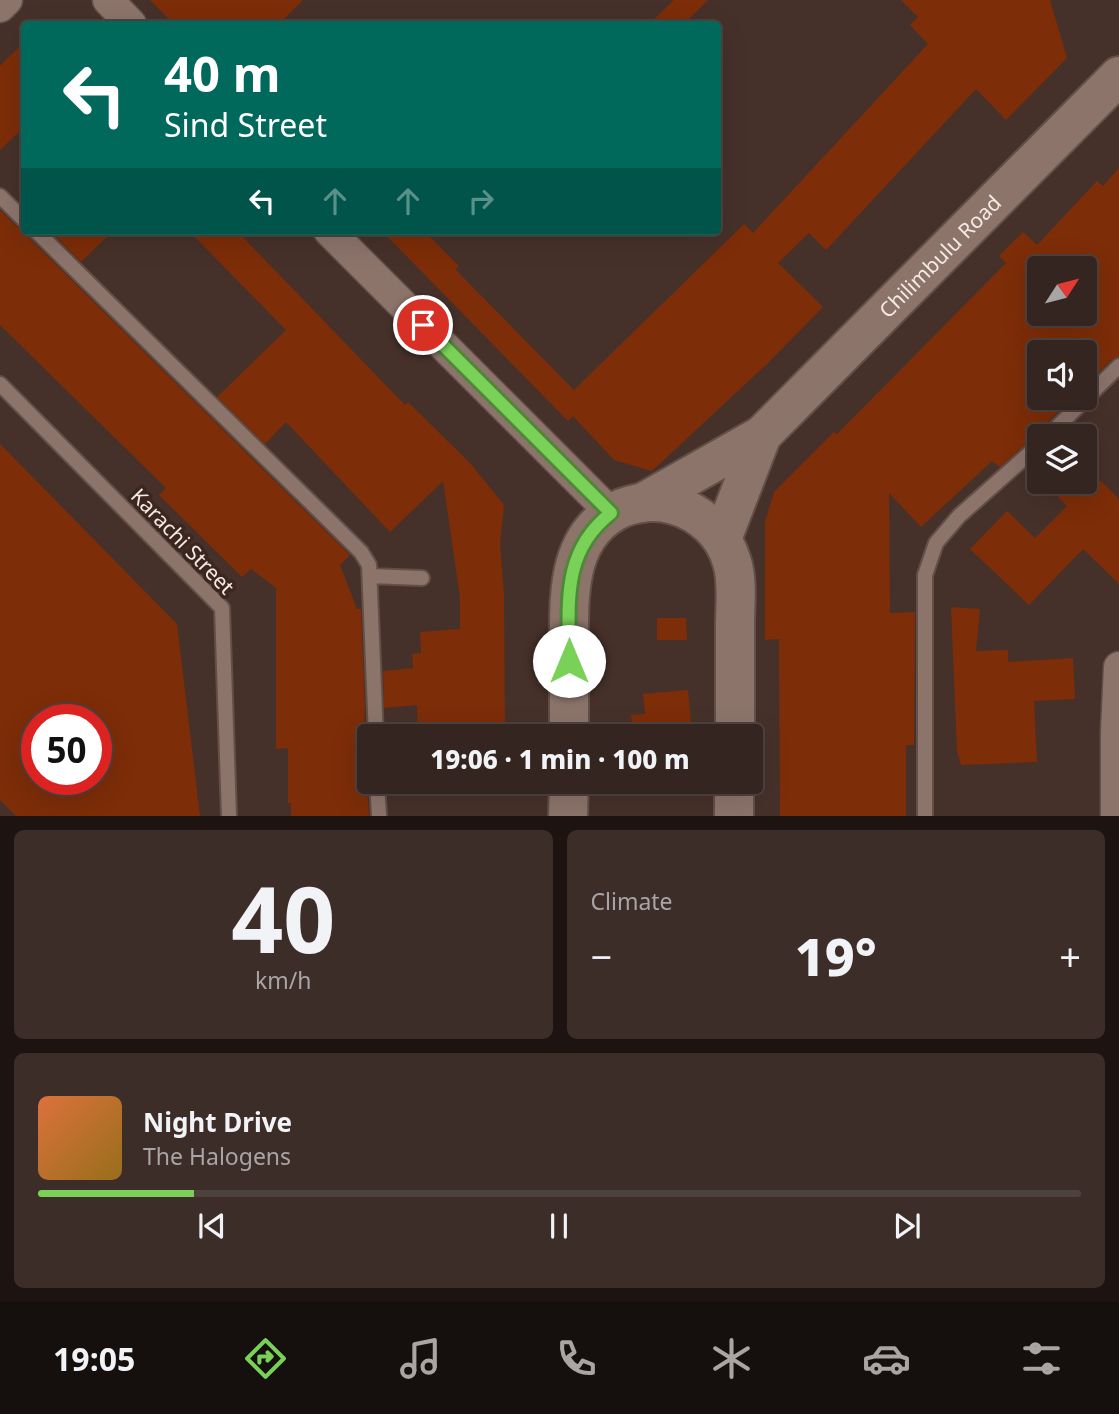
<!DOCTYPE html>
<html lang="en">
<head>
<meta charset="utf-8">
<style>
  body { margin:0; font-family:"Noto Sans",sans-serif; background:#3c2d29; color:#f1f3f6; height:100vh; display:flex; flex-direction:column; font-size:26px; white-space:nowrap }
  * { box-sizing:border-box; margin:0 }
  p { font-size:23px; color:#a9a5a5 }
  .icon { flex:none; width:38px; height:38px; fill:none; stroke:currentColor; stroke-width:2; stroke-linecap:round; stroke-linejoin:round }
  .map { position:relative; height:816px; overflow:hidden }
  .panel { display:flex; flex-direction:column; gap:14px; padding:14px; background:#1d1412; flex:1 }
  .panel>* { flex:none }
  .hud { position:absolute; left:21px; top:21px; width:700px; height:214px; border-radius:7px; box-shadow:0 7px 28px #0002,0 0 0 2px #4e423e; background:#00695c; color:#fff; overflow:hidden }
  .needle { width:46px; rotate:54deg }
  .fabs { position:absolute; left:1027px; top:256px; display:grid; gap:14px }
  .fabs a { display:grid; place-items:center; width:70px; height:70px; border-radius:7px; background:#342520; box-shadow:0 7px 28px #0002,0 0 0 2px #4e423e; font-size:35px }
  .speed { position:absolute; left:21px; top:704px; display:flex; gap:14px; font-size:35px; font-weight:700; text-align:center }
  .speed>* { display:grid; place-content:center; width:91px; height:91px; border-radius:50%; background:#342520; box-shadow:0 7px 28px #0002,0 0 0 2px #4e423e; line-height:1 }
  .speed .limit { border:10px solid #d22; background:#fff; color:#111 }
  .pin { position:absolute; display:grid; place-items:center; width:60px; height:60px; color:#fff; margin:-30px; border:4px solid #fff; border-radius:50%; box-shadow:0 2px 7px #0007 }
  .me { position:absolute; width:77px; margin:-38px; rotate:0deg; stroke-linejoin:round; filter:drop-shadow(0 0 5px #0008) }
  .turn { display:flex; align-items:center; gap:24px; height:147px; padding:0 28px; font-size:32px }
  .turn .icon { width:91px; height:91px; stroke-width:2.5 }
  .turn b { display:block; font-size:49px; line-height:60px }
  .lanes { display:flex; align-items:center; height:66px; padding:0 28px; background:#0003; justify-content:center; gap:35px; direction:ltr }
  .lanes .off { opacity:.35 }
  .big { font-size:52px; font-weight:800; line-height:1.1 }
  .panel .card { flex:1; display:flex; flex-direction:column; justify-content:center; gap:10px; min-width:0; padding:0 24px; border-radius:10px; background:#3c2d29 }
  .panel .dial { align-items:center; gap:0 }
  .dial b { font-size:91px; line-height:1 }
  .song { display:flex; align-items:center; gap:21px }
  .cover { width:84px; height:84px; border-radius:10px; background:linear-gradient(135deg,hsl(20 70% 55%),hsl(40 70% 35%)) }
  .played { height:7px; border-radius:4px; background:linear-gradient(90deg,#79d157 15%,#4e423e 15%) }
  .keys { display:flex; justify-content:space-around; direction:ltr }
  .heat { display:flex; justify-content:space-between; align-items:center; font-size:38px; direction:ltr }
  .panel .tiles { flex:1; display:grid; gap:14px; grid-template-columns:1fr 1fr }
  .card:last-child { grid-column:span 2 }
  .trip { position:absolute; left:357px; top:724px; width:406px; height:70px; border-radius:7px; background:#342520; box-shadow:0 7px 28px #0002,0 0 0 2px #4e423e; font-weight:800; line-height:70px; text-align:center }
  .dock { display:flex; height:112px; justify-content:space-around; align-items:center; background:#150f0d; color:#a9a5a5 }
  .dock .icon { width:49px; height:49px }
  .dock .current { color:#79d157 }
  .dock b { font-size:32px; color:#f1f3f6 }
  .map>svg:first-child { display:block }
</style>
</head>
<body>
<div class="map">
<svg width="1119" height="816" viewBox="0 0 1119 816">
  <rect width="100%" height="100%" fill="#46312a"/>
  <path fill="#7d2d08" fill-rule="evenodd" d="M 150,0 L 303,0 L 279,24 L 174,24 Z
    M 674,0 L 708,0 L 684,24 L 649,24 Z
    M 901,0 L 1050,0 L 1067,58 L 1006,120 L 976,89 L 826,250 L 809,233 L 778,263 L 823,307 L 767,364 L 652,471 L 614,460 L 573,416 L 568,421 L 382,231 L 424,231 L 459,266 L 455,269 L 574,390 L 744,224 L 753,233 L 928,44 L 910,25 L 918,17 Z
    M 24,42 L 24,127 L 0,150 L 0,66 Z
    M 1119,168 L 1119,357 L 1112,359 L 1085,386 L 1085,352 L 1040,352 L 1040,397 L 1074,397 L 1035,434 L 1036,435 L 1000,467 L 992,461 L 921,527 L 889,493 L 890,613 L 915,612 L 914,745 L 906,745 L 906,816 L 780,816 L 779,639 L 765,640 L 765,522 L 774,492 L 834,432 L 837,434 L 1006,263 L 999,256 L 1023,232 L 1037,245 L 1097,181 L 1103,186 ZM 1040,268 L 1085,268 L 1085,313 L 1040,313 Z
    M 0,210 L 17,227 L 27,231 L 29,238 L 350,555 L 340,565 L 357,609 L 361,609 L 365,710 L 363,763 L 369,763 L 367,783 L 369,816 L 291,816 L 291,803 L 288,803 L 288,748 L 276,749 L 276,588 L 251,569 L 242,577 L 159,495 L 166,488 L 0,325 Z
    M 50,231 L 113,231 L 81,262 Z
    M 189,231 L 237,231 L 405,405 L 408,402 L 470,463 L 504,505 L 500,544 L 504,595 L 505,737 L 418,737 L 417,705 L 384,708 L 383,671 L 413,668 L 412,654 L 421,653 L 420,632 L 460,629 L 460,597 L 443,481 L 390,532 L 286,422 L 265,444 L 217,397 L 286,330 Z
    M 0,444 L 177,624 L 200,816 L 16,816 L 0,800 ZM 37,719 L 96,719 L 96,779 L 37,779 Z
    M 1073,481 L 1101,481 L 1119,499 L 1119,584 L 1083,549 L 1029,605 L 970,549 L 1007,511 L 1035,538 L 1067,506 L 1058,497 Z
    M 951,607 L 980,609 L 976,651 L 1008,650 L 1008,662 L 1073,658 L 1075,699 L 1034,701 L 1037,762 L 961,765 L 957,751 Z
    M 657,618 L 686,618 L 687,640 L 657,640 Z
    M 688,690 L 691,723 L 678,724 L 679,737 L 633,737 L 631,715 L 645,714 L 643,694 Z"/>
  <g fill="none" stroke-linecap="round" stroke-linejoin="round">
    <defs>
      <path id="service" d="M 0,196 L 24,220
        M 36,231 L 361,552 L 369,565 L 376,737
        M 0,384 L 222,608 L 229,816
        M 1048,436 L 1119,366
        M 370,576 L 422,578
        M 377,782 L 379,816
        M 925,816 L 925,575 L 936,543 L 959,516 L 1040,444"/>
      <path id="minor" d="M 108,0 L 131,24
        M 0,7 L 7,0
        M 329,231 L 611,513
        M 1116,816 L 1116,732 L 1119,667"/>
      <g id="secondary">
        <path id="s1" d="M 642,503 L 762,435 L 1119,76"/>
        <path d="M 722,539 L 762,435"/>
        <path d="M 569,737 C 569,707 569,677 569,646 C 569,595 566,533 622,508 C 638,502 657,500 674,505 C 702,513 724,534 732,562 C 738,581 735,605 735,625 C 735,662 735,700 735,737"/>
        <path d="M 568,816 L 569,782"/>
        <path d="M 734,816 L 734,782"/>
      </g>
    </defs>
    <use href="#service" stroke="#614f48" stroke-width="18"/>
    <use href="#minor" stroke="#614f48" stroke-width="33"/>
    <use href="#secondary" stroke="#614f48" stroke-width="42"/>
    <use href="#service" stroke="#8c746b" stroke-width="14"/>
    <use href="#minor" stroke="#8c746b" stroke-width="30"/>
    <use href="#secondary" stroke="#8c746b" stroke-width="38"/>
  </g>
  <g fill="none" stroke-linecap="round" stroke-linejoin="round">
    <defs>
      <path id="route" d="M 423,325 L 611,513 C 561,552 569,604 569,661"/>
    </defs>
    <use href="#route" stroke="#4f8839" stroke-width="18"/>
    <use href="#route" stroke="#79d157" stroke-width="12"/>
  </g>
  <g text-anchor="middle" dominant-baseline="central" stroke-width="7" stroke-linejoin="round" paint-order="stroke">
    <g font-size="21" fill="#f6e8e3" stroke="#3c2720">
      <text stroke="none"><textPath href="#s1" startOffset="390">Chilimbulu Road</textPath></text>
      <text transform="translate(183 541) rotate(46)">Karachi Street</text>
    </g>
  </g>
</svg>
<div class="fabs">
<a><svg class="needle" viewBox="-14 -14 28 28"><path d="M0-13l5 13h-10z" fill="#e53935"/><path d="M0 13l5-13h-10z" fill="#a9a5a5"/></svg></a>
<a><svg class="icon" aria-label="sound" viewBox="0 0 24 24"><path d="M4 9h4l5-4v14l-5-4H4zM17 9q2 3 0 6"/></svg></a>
<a><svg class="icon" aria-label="layers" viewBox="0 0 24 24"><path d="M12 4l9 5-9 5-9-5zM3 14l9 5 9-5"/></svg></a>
</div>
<div class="speed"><div class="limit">50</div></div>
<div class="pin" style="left:423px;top:325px;background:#d93025"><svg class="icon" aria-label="arrive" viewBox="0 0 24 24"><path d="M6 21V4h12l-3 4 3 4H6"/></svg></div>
<svg class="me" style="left:569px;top:661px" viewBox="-20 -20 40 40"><circle r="19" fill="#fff"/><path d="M0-13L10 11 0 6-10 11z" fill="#79d157"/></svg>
<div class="trip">19:06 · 1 min · 100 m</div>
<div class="hud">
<div class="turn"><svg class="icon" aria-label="left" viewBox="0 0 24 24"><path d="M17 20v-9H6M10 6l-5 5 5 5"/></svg><div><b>40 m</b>Sind Street</div></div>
<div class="lanes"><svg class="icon" aria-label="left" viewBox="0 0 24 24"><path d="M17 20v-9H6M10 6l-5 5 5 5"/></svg><svg class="icon off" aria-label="ahead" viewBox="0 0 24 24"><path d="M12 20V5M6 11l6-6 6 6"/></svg><svg class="icon off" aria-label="ahead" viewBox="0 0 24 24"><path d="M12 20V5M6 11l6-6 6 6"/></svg><svg class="icon off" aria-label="right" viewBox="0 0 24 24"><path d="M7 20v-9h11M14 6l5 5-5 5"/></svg></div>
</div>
</div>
<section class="panel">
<div class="tiles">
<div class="card dial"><b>40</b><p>km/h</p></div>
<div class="card"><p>Climate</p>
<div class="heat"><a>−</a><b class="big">19°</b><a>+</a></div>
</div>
<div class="card">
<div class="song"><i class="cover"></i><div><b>Night Drive</b><p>The Halogens</p></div></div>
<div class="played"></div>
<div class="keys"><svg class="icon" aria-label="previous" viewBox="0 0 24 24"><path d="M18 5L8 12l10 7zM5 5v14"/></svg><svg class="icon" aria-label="pause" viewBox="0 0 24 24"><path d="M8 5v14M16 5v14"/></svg><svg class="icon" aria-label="next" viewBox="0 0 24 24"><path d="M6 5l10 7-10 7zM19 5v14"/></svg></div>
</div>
</div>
</section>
<nav class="dock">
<b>19:05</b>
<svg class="icon current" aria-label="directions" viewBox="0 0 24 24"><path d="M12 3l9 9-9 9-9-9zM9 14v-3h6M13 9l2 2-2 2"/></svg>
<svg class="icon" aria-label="music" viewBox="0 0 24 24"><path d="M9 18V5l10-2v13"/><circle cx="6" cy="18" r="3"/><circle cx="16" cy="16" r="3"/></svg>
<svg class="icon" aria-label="phone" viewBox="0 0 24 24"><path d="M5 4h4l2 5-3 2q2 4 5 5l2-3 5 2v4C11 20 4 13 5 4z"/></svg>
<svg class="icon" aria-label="climate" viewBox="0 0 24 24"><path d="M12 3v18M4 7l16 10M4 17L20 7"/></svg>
<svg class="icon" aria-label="car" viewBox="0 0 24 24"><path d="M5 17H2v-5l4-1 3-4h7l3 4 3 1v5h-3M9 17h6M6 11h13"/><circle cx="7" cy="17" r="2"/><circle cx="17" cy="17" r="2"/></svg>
<svg class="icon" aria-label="filters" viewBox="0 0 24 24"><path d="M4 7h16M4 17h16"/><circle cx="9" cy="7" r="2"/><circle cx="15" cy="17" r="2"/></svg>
</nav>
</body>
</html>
